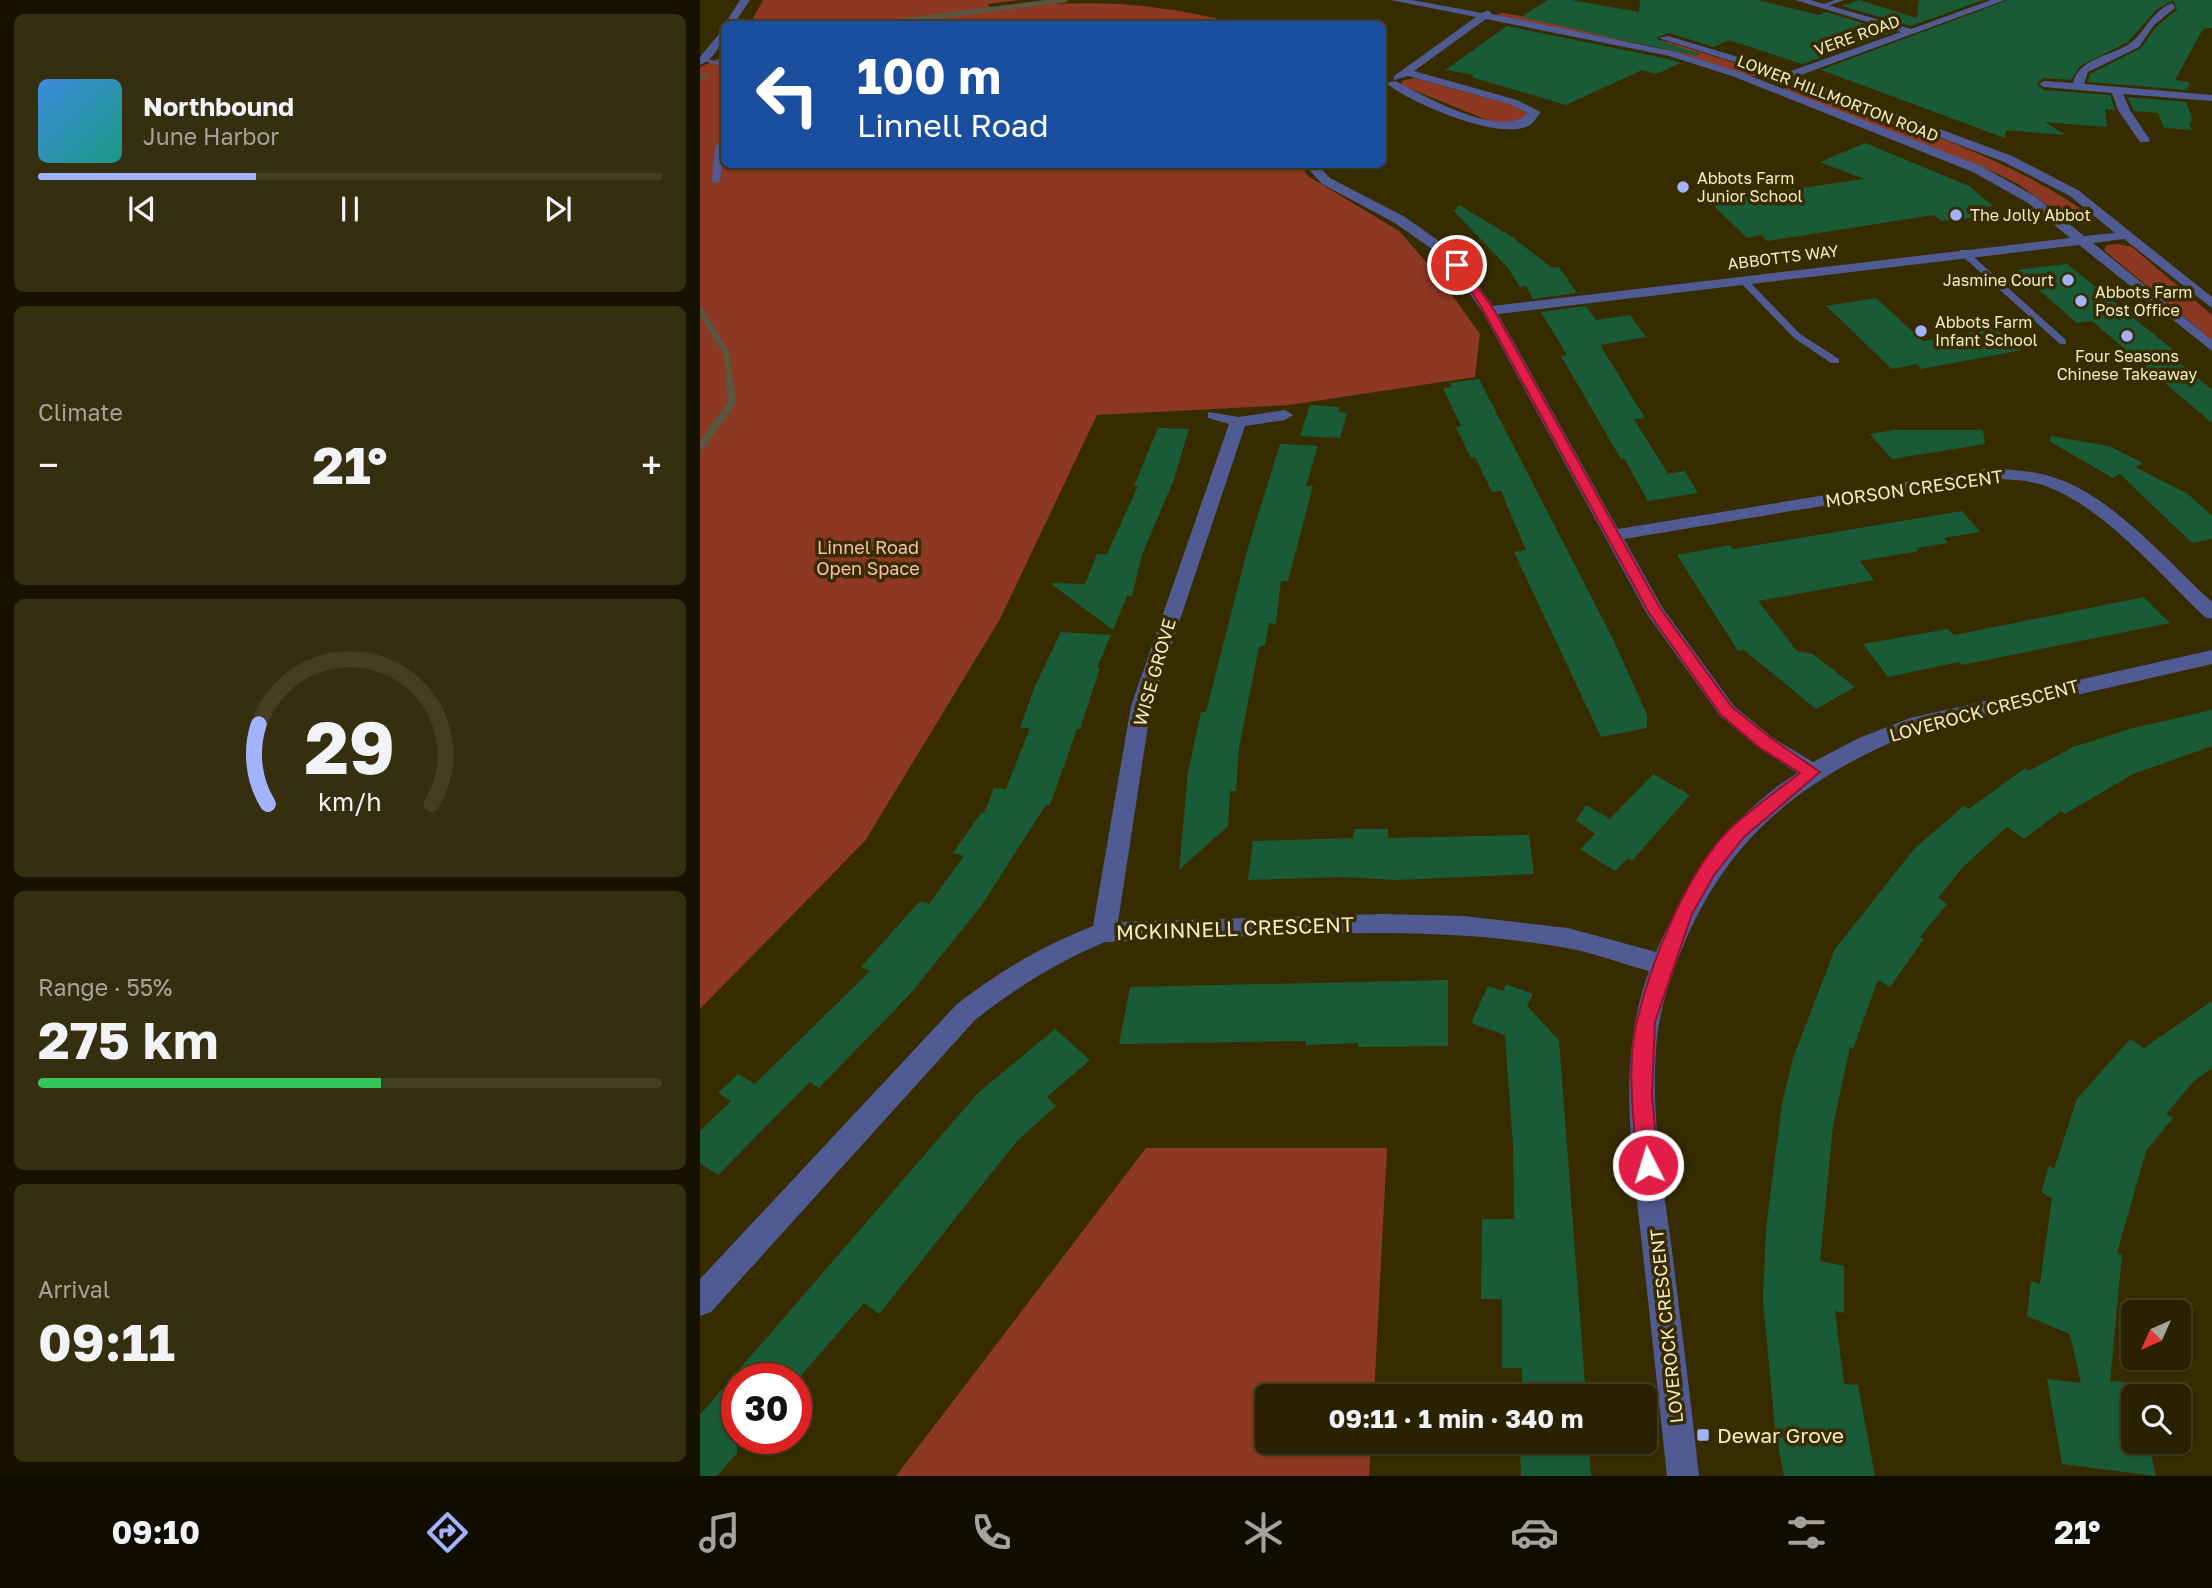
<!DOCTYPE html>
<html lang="en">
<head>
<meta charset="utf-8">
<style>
  body { margin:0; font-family:"Golos Text",sans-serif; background:#352e0f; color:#f1f3f6; height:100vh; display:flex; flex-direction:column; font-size:26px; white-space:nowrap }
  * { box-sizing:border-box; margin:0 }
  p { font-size:23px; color:#a5a399 }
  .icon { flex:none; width:38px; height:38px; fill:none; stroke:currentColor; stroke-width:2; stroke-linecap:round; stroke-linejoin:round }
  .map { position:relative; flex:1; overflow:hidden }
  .panel { display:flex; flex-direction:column; gap:14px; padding:14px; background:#171200; width:700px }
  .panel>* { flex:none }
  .hud { position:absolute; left:21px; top:21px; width:665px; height:147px; border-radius:10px; box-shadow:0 2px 5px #0004,0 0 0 2px #453e22; background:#1a4fa0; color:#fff; overflow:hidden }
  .needle { width:46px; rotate:225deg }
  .buttons { position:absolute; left:1421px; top:1300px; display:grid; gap:14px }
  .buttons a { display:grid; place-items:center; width:70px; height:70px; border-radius:10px; background:#292100; box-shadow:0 2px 5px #0004,0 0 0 2px #453e22; font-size:35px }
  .speed { position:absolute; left:21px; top:1363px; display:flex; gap:14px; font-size:35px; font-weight:700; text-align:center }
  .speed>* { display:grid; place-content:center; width:91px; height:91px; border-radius:50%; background:#292100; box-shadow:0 2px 5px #0004,0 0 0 2px #453e22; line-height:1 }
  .speed .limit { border:10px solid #d22; background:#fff; color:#111 }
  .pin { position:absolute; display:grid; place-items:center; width:60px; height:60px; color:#fff; margin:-30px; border:4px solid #fff; border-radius:50%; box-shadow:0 2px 7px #0007 }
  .me { position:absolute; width:77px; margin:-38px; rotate:355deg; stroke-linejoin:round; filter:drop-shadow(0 0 5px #0008) }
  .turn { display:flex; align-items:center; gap:24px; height:147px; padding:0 21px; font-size:32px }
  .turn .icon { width:91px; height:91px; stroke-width:2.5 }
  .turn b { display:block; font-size:49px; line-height:60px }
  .big { font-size:52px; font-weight:700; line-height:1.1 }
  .panel .widget { flex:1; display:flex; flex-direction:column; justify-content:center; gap:10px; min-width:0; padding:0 24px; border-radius:10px; background:#352e0f }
  .panel .dial { align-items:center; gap:0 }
  .dial svg { height:182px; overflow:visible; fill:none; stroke:#453e22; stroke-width:7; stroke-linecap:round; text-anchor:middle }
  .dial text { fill:#f1f3f6; stroke:none }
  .song { display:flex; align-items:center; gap:21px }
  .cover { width:84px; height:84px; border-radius:10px; background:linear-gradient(135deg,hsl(210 70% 55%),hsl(170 70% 35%)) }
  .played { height:7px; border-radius:4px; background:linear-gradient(90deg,#a3b2fd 35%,#453e22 35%) }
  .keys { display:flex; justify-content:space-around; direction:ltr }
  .heat { display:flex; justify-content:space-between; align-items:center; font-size:38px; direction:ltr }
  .charge { height:10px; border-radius:5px; background:linear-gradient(90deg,#34c759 55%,#453e22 0) }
  .trip { position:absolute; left:555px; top:1384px; width:402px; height:70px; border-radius:10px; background:#292100; box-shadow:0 2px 5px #0004,0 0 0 2px #453e22; font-weight:700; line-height:70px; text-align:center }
  .menu { display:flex; height:112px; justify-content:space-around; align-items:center; background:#100d00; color:#a5a399 }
  .menu .icon { width:49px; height:49px }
  .menu .on { color:#a3b2fd }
  .menu b { font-size:32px; color:#f1f3f6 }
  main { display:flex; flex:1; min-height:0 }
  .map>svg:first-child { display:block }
</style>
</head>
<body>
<main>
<section class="panel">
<div class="widget">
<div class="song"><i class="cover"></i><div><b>Northbound</b><p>June Harbor</p></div></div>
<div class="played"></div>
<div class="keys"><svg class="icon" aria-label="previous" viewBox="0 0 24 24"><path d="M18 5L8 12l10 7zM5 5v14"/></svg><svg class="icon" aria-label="pause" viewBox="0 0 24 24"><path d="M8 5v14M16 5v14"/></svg><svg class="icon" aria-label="next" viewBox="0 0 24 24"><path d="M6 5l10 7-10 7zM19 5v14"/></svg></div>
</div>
<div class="widget"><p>Climate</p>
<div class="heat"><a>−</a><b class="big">21°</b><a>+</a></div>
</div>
<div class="widget dial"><svg viewBox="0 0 100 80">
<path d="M14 69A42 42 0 1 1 86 69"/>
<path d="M14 69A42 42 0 0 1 10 34" stroke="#a3b2fd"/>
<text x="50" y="56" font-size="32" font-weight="700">29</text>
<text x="50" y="72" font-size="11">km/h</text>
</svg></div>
<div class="widget"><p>Range · 55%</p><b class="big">275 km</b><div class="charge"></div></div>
<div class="widget"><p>Arrival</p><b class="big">09:11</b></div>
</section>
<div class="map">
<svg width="1512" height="1476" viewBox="0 0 1512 1476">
  <rect width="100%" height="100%" fill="#372c00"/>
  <path fill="#8c3823" d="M 63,0 L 320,0 L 288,4 L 290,8 C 385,0 447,0 539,24 L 50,24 Z
    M 803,13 L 969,42 L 1063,72 L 1067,78 L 1051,76 L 958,47 L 800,17 L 798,14 Z
    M 24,56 L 24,164 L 601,165 L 608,176 L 699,231 L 737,274 L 780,334 L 775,377 L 589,405 L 397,415 L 300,619 L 165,841 L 0,1009 L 0,67 Z
    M 714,78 L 824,108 L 829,114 L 824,120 L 797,124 L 701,85 L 702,81 Z
    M 1089,84 C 1114,85 1143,101 1166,110 C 1246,140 1324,167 1394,218 L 1393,224 L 1372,223 L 1318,184 L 1292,171 L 1083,90 Z
    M 1418,244 L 1432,247 L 1512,315 L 1512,340 L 1404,250 L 1407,245 Z
    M 446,1148 L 687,1148 L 674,1396 L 567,1396 L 567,1442 L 671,1442 L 669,1476 L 196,1476 Z"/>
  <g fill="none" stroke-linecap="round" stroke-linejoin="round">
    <path stroke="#5b563f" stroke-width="5" d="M 177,24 L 365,0
      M 0,78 L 4,76"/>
    <path stroke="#5b563f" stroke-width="6" d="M 0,310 L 27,354 L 30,386"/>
    <path stroke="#5b563f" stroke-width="8" d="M 0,447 L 32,403 L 30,384"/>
  </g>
  <path fill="#1a5b37" d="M 848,0 L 871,0 L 939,12 L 940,0 L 1058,0 L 1119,15 L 1126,12 L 1193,32 L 1102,64 L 1029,40 L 1014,47 L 969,33 L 957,37 L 958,40 L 1000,54 L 996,56 L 821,17 Z
    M 1159,0 L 1217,18 L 1219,0 L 1283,0 L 1211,26 L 1142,6 Z
    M 1308,0 L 1512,0 L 1512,28 L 1503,29 L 1475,80 L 1489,82 L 1488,90 L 1388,82 L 1390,74 L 1441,48 L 1456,27 L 1477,10 L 1473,0 L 1456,10 L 1428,42 L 1380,66 L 1371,80 L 1344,78 L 1338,82 L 1337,85 L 1344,90 L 1410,95 L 1415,110 L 1405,109 L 1407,127 L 1345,122 L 1366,135 L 1306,130 L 1305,138 L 1121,70 Z
    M 807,26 L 968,59 L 981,63 L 956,74 L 942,70 L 866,105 L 771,77 L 774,75 L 745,70 Z
    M 1427,97 L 1486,102 L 1493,120 L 1489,124 L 1492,130 L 1464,128 L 1458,113 L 1434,111 Z
    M 1165,143 L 1269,186 L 1293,206 L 1269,209 L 1279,217 L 1241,221 L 1234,215 L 1067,241 L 1061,235 L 1047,238 L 1009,201 L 1164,179 L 1120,162 Z
    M 759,205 L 812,237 L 852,268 L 859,267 L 877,293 L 833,299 L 826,286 L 820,287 L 808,268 L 754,211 Z
    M 1367,264 L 1477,353 L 1469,354 L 1512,390 L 1512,423 L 1392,321 L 1377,323 L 1316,270 Z
    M 1176,298 L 1223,341 L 1295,328 L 1322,350 L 1221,369 L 1217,364 L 1192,369 L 1126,306 Z
    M 886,306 L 896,320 L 930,315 L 946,337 L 900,345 L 945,418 L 934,419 L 968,474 L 985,471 L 998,493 L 948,501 L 924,458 L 921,459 L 861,356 L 867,355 L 841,312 Z
    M 779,379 L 913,639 L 947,715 L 947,728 L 901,737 L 885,703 L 814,552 L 826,550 L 801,491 L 792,492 L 775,457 L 771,458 L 756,427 L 761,426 L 743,388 L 752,387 L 750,383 Z
    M 610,405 L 640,407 L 638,412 L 647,413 L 640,438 L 600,436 Z
    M 458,428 L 489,429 L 474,479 L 442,555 L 432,596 L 427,596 L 413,630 L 350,583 L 385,584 L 397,554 L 407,554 L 438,486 L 434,486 Z
    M 1194,430 L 1283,430 L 1285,444 L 1192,459 L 1170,434 Z
    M 1351,436 L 1409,446 L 1443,463 L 1435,467 L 1488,494 L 1512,516 L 1512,539 L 1492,543 L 1420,474 L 1413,478 L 1349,441 Z
    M 580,444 L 618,446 L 606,486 L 613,486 L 588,581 L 581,581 L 576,624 L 569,623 L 565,645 L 559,647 L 539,748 L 536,791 L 530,791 L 528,826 L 479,870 L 488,772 L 501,712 L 506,712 L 547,551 Z
    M 1262,511 L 1280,532 L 1244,538 L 1248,543 L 1217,548 L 1219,551 L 1160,561 L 1174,580 L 1058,601 L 1097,651 L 1113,654 L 1155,687 L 1116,709 L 1044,650 L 1038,651 L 977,555 L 1030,545 L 1033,549 Z
    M 1444,597 L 1470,623 L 1262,665 L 1259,662 L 1188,677 L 1163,644 L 1248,629 L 1254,635 Z
    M 361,632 L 411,635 L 397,668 L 400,668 L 380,729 L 377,729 L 350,805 L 346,805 L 281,906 L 211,993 L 119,1088 L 110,1082 L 18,1175 L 0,1163 L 0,1131 L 31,1101 L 18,1093 L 38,1074 L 55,1084 L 170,971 L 161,967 L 220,901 L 229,904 L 264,856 L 253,853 L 281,813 L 284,813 L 294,788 L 306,789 L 330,728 L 320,728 L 335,686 Z
    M 1512,710 L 1512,746 L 1433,774 L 1365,814 L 1361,811 L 1324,839 L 1307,827 L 1262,868 L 1238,898 L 1247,904 L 1220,937 L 1224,939 L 1190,987 L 1178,980 L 1153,1049 L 1150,1047 L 1133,1126 L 1120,1261 L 1144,1266 L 1144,1313 L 1135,1311 L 1144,1384 L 1158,1385 L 1175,1476 L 1084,1476 L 1075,1429 L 1063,1300 L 1066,1229 L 1082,1104 L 1093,1058 L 1135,949 L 1215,848 L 1264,806 L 1269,809 L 1325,768 L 1329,771 L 1373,747 L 1433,728 Z
    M 953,774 L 990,795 L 932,861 L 928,858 L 915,871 L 880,849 L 895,834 L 876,820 L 886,805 L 910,819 Z
    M 654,829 L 688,829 L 688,838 L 829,835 L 834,874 L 697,880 L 644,877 L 548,880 L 553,841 L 653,838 Z
    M 748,980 L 748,1046 L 658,1047 L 658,1043 L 606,1045 L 606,1041 L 419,1044 L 430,987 Z
    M 806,984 L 833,994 L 827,1006 L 859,1040 L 886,1396 L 822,1396 L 822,1368 L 802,1368 L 802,1299 L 781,1299 L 782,1219 L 814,1219 L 813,1146 L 805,1035 L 771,1023 L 788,986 L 803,991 Z
    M 1512,1001 L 1512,1068 L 1493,1082 L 1466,1114 L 1473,1118 L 1446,1151 L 1417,1253 L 1422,1255 L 1410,1381 L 1433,1383 L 1436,1396 L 1433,1396 L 1433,1442 L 1448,1442 L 1456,1476 L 1362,1464 L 1347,1379 L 1381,1383 L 1370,1334 L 1327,1316 L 1331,1281 L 1340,1284 L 1352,1198 L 1341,1192 L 1349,1166 L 1354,1169 L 1377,1099 L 1430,1039 L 1444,1048 Z
    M 355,1029 L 390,1060 L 347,1097 L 356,1106 L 317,1141 L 179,1314 L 164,1303 L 98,1379 L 37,1379 L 37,1453 L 17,1476 L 0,1476 L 0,1415 L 278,1093 Z
    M 820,1442 L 889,1442 L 891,1476 L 821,1476 Z"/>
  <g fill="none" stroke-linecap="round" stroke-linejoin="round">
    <path fill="#505a93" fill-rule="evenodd" d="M 1135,0 L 1144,0 L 1122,8 L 1119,6 Z
      M 2,58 L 24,63 L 24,67 L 2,60 Z
      M 21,140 L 24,140 L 20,181 L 16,183 L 12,181 L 15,148 Z
      M 1260,250 L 1266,250 L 1366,340 L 1366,344 L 1360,344 L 1260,254 Z
      M 1039,277 L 1045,277 L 1100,334 L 1139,359 L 1139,363 L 1131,363 L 1094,338 L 1039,281 Z"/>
    <path fill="#505a93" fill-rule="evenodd" d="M 40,0 L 50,0 L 34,24 L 24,25 Z
      M 691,0 L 712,0 L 782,13 L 788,10 L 792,14 L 972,51 L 1040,72 L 1281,166 L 1336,197 L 1384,236 L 1415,233 L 1370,196 L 1304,162 L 1088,79 L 959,38 L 968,36 L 1088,72 L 1201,32 L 1095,0 L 1110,0 L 1211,29 L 1291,0 L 1305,0 L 1098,76 L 1312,156 L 1378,190 L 1512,297 L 1512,308 L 1424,239 L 1393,243 L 1512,340 L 1512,351 L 1379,245 L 798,314 L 918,529 L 1284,469 C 1309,469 1334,470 1358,479 C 1414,498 1468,562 1512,602 L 1512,619 L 1505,617 C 1460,575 1406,509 1348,487 C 1328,479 1306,479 1284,479 L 924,539 L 962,607 L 1034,706 L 1073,738 L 1113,762 L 1159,738 L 1210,718 L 1512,650 L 1512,664 L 1215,732 C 1106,777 1031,833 984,944 C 970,978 958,1013 956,1050 C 951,1117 963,1184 972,1250 C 981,1325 991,1401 999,1476 L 967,1476 C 959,1402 951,1328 943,1254 C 933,1160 915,1063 949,971 C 922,964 895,953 867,948 C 718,921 556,938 405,942 C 357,962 316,988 275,1020 L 11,1312 L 0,1316 L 0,1279 L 257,1004 C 300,971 342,946 393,926 L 431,706 L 529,424 L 508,418 L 508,412 L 539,417 L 585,410 L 593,415 L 585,420 L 545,426 L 451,706 L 418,922 L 681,914 L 764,916 L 868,928 L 956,952 C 988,880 1029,816 1097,773 L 1059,748 L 1020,716 L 947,614 L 782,311 L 743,257 L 695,223 L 622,184 L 604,164 L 617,164 L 630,178 L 705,217 L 753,251 L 793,306 L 1370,238 L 1328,203 L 1273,172 L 1032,76 L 969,56 L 786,19 L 714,71 L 817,100 L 841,112 C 838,116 834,122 830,125 C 803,143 708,102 686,83 L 695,81 C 723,95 802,141 828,113 L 809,104 L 708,76 L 694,80 L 694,76 L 776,17 Z
      M 1472,3 L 1475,8 L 1454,25 L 1439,47 L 1388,72 L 1384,84 L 1512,95 L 1512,101 L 1423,94 L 1430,110 L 1450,140 L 1448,142 L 1440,142 L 1418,110 L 1412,93 L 1344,87 L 1339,84 L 1344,81 L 1373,83 C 1378,59 1411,56 1429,44 C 1445,34 1449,13 1472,3 Z
      M 24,28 C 25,42 14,59 0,65 L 0,57 Z"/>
  </g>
  <path fill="#e11d48" stroke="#92132f" stroke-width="2" d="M 753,263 L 761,263 L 794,310 L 960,608 L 1032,707 L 1072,739 L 1120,772 L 1044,837 L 1014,875 L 992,914 L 955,1022 L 952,1094 L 958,1165 L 955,1172 L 948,1175 L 940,1172 L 937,1165 C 934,1121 926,1064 937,1021 C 951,961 988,868 1033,826 C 1054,807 1078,790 1100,773 L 1060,748 L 1021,715 L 949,613 L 783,310 Z"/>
  <g fill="#a3b2fd" stroke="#372c00" stroke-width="2.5">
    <circle cx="983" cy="187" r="7"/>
    <circle cx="1256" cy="215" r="7"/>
    <circle cx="1368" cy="280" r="7"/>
    <circle cx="1381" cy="301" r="7"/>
    <circle cx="1221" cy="331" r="7"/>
    <circle cx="1427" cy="336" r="7"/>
    <rect x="996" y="1428" width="14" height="14" rx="3.5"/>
  </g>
  <g text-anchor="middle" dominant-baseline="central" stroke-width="7" stroke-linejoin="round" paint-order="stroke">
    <g font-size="16" fill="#f4eac4" stroke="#372c00">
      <text transform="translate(1157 35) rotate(-20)">VERE ROAD</text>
      <text transform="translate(1138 98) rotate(21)">LOWER HILLMORTON ROAD</text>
      <text transform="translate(1083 257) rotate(-7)">ABBOTTS WAY</text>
    </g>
    <g font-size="16" fill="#f4eac4" stroke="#372c00" text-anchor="start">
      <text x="997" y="178">Abbots Farm<tspan x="997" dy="18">Junior School</tspan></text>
      <text x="1270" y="215">The Jolly Abbot</text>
      <text x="1354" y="280" text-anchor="end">Jasmine Court</text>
      <text x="1395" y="292">Abbots Farm<tspan x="1395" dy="18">Post Office</tspan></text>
      <text x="1235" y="322">Abbots Farm<tspan x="1235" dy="18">Infant School</tspan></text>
      <text x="1427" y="356" text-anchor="middle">Four Seasons<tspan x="1427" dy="18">Chinese Takeaway</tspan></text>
    </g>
    <g font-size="18" fill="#f4eac4" stroke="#372c00">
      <text transform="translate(1214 488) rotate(-8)">MORSON CRESCENT</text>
      <text transform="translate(454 672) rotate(-74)">WISE GROVE</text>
      <text transform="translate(1284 710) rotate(-15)">LOVEROCK CRESCENT</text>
      <text transform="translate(966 1326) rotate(-96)">LOVEROCK CRESCENT</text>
    </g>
    <g font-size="18" fill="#f9beaf" stroke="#372c00">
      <text x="168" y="547">Linnel Road<tspan x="168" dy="21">Open Space</tspan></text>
    </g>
    <g font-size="21" fill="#f4eac4" stroke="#372c00">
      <text transform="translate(535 928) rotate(-2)">MCKINNELL CRESCENT</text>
    </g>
    <g font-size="21" fill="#f4eac4" stroke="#372c00" text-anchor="start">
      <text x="1017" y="1435">Dewar Grove</text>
    </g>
  </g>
</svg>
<div class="buttons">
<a><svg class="needle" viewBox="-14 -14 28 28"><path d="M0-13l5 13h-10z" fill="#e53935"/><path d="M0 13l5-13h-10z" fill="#a5a399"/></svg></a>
<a><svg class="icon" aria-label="search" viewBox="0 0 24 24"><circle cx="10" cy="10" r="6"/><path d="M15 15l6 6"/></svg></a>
</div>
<div class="speed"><div class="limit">30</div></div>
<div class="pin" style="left:757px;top:265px;background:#d93025"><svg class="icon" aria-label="arrive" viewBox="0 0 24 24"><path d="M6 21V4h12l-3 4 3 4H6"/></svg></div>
<svg class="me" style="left:948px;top:1165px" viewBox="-20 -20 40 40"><circle r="17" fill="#e11d48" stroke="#fff" stroke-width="3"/><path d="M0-11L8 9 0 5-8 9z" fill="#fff"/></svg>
<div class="trip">09:11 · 1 min · 340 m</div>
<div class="hud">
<div class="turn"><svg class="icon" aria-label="left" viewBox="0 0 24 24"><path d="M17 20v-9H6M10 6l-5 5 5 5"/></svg><div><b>100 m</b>Linnell Road</div></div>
</div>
</div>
</main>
<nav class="menu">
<b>09:10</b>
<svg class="icon on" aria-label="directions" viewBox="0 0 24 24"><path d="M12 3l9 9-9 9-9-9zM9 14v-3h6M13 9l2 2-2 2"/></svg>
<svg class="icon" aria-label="music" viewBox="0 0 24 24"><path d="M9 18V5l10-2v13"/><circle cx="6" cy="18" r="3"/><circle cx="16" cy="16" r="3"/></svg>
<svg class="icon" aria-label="phone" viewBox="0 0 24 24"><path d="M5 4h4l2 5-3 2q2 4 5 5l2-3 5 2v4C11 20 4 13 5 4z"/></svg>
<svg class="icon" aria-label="climate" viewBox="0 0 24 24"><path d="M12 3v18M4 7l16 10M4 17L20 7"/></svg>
<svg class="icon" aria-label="car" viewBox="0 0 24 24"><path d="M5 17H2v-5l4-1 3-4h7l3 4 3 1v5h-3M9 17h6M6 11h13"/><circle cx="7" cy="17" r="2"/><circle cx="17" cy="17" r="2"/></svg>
<svg class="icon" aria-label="filters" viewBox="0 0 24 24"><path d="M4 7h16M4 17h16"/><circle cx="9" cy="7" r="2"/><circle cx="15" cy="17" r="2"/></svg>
<b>21°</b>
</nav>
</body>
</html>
